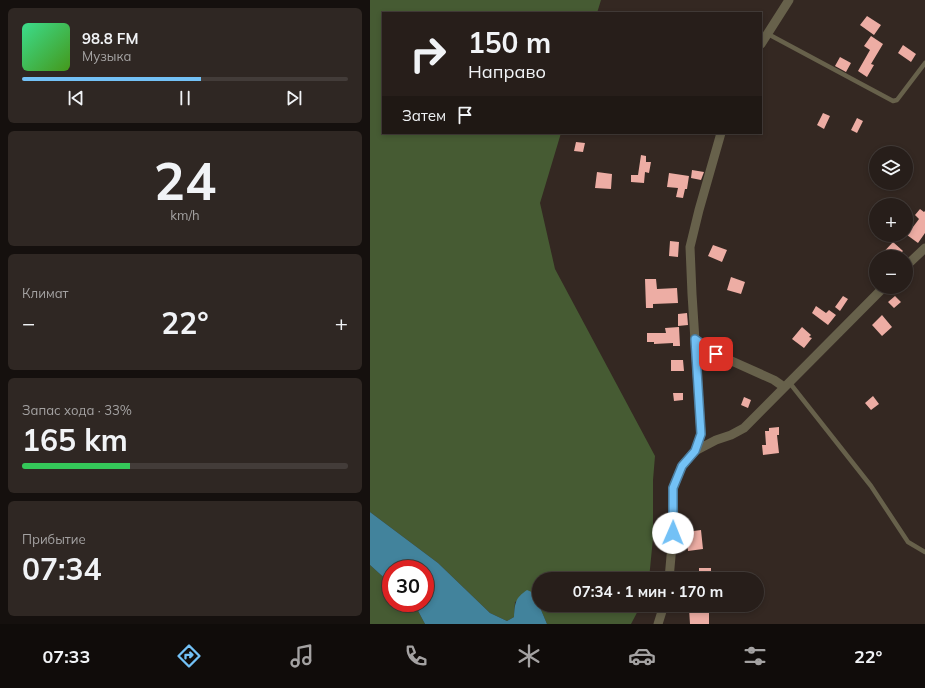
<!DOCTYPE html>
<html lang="ru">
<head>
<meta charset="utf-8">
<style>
  body { margin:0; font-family:Mulish,sans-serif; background:#2f2723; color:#f1f3f6; height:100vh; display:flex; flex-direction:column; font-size:15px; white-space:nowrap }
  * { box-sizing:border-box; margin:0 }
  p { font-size:13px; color:#a4a2a2 }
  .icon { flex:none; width:22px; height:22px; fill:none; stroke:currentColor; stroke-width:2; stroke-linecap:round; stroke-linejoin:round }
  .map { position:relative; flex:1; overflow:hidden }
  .side { display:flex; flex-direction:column; gap:8px; padding:8px; background:#15100e; width:370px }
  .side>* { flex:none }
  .hud { position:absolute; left:12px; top:12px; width:380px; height:122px; border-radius:0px; box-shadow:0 2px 6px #0003,0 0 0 1px #433c39; background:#271e1a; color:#f1f3f6; overflow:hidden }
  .tools { position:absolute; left:499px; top:146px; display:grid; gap:8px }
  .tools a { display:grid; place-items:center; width:44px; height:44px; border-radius:50%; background:#271e1a; box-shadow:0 2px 6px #0003,0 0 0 1px #433c39; font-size:20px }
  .speed { position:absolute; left:12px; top:560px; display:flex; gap:8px; font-size:20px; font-weight:700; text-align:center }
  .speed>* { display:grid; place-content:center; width:52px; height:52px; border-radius:50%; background:#271e1a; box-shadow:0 2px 6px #0003,0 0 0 1px #433c39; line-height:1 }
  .speed .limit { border:6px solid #d22; background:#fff; color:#111 }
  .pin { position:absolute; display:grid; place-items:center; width:34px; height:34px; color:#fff; margin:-17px; border-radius:8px; box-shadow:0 2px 6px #0006 }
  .me { position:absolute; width:44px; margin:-22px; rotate:1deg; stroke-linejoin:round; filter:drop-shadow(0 0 3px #0008) }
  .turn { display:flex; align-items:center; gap:14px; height:84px; padding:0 20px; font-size:18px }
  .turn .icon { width:52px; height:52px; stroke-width:2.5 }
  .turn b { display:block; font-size:28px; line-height:34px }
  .then { display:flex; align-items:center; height:38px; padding:0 20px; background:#0003; gap:8px; font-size:15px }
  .big { font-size:30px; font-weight:700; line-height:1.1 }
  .side .card { flex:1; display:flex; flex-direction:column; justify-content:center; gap:6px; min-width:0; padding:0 14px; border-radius:6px; background:#2f2723 }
  .side .dial { align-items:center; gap:0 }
  .dial b { font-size:52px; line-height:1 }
  .song { display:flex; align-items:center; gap:12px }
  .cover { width:48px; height:48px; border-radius:6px; background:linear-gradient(135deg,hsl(150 70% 55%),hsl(100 70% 35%)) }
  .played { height:4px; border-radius:2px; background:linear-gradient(90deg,#73c1f6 55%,#433c39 55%) }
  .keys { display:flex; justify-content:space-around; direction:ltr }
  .heat { display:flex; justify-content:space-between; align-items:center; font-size:22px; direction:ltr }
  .charge { height:6px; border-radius:3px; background:linear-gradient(90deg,#34c759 33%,#433c39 0) }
  .trip { position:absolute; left:162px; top:572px; width:232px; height:40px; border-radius:20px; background:#271e1a; box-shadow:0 2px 6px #0003,0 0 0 1px #433c39; font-weight:700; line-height:40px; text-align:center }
  .tab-bar { display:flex; height:64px; justify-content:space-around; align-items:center; background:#100c0a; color:#a4a2a2 }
  .tab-bar .icon { width:28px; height:28px }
  .tab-bar .current { color:#73c1f6 }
  .tab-bar b { font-size:18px; color:#f1f3f6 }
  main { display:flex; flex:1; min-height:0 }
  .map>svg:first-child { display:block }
</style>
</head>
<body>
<main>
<section class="side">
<div class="card">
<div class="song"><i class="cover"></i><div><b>98.8 FM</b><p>Музыка</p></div></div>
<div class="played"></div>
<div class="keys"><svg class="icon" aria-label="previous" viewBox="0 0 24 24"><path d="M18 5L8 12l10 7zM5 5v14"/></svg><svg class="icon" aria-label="pause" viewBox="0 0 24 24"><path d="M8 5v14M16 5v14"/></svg><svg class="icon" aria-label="next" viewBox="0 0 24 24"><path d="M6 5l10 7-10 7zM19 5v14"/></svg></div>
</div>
<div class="card dial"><b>24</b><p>km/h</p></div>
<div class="card"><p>Климат</p>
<div class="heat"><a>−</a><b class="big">22°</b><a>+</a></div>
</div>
<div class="card"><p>Запас хода · 33%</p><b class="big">165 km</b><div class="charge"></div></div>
<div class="card"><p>Прибытие</p><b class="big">07:34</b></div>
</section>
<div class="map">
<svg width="555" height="624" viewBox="0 0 555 624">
  <rect width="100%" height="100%" fill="#342822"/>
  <path fill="#465b33" d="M 0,0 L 231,0 L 227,13 L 13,13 L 13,133 L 191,133 L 170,203 L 185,269 L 285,456 L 283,480 L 283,538 L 279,579 L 169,579 L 169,605 L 271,605 L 261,624 L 177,624 L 164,593 L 145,602 L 144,617 L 137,621 L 120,613 L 68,563 L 0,512 Z
    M 0,565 L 21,584 L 21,603 L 41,603 L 47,609 L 55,624 L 0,624 Z"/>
  <path fill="#42839c" d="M 0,512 L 68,563 L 120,613 L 137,621 L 144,617 C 145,603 145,598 157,590 L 164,593 L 177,624 L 55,624 L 47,609 L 41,603 L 55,603 L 55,569 L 21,569 L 21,584 L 0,565 Z"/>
  <path fill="#edada4" d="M 497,16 L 511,25 L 504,35 L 490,25 Z
    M 501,36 L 513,44 L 501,64 L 504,65 L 497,77 L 488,71 L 500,50 L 494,46 Z
    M 533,45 L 546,54 L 541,62 L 528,53 Z
    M 470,57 L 481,63 L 476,72 L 465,66 Z
    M 453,113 L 460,116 L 454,129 L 447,125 Z
    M 487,118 L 493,121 L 487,133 L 481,130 Z
    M 206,142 L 215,143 L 213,152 L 204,151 Z
    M 271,155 L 276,156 L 276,162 L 281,162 L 279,173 L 275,172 L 274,183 L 261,182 L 261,175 L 268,175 Z
    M 322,170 L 334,172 L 331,180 L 321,178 Z
    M 227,172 L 242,174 L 241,189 L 225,188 Z
    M 299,173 L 319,176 L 317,189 L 315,189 L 313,198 L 306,197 L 308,188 L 297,187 Z
    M 550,209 L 554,212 L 555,211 L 555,233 L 548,243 L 537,235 L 549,219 L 545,215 Z
    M 300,241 L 309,242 L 308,257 L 299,256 Z
    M 523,242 L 533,251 L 527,257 L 509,257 Z
    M 343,245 L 357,250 L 352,262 L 338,256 Z
    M 361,277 L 375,282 L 371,294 L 357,290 Z
    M 275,279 L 286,279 L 287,289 L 307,288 L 308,303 L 283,304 L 283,308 L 276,308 Z
    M 473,296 L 478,299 L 470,311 L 465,307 Z
    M 525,296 L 531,302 L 524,308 L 518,302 Z
    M 446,306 L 456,313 L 459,310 L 466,315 L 458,325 L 442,313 Z
    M 317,313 L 318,325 L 308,326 L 308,314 Z
    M 512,315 L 522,327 L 512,336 L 502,325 Z
    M 309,327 L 310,346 L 303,346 L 303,343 L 284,344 L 284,342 L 277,342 L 277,333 L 296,333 L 295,328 Z
    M 432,327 L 441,335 L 439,337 L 442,338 L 434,348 L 422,339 Z
    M 301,360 L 313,360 L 314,371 L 301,371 Z
    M 303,393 L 313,393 L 313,400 L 304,401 Z
    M 503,396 L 509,404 L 501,410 L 495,403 Z
    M 374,397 L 381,400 L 378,408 L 371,405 Z
    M 409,427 L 409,435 L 407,435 L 409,453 L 393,455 L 392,445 L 396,445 L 395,431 L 399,431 L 399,428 Z
    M 331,530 L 333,549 L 318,551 L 316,532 Z
    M 329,568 L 341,568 L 341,579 L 325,579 L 325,572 L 329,572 Z
    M 319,608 L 328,608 L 328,613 L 339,613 L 339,624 L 320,624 Z"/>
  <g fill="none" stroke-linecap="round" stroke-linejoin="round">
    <path stroke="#67614b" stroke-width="4.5" d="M 398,34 L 523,101 L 527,100 L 555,63
      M 419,382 L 501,486 L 538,542 L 555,552"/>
    <path stroke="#67614b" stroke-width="9" d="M 391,44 L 419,0
      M 536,266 L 555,248
      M 325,339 L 346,354 L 404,380 L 414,387
      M 325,451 L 331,434 L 322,294 L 320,247 L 329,210 L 351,133
      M 299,579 L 304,522 L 303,488 L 312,466 L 325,451 L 346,440 L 361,435 L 374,428 L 514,287
      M 288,624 L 294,605"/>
  </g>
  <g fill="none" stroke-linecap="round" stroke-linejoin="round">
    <defs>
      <path id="route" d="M 303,533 L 303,488 L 312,466 L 325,451 L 331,434 L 325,339 L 346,354"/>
    </defs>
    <use href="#route" stroke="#4b7da0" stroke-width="10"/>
    <use href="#route" stroke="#73c1f6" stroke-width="7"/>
  </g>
</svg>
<div class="tools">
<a><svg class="icon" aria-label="layers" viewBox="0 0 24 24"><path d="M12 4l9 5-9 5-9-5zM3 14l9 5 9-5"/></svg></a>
<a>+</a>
<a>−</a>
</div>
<div class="speed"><div class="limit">30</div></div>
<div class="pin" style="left:346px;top:354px;background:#d93025"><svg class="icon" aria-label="arrive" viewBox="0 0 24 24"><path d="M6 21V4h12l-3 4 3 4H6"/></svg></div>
<svg class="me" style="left:303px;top:533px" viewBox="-20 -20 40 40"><circle r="19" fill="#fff"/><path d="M0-13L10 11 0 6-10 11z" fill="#73c1f6"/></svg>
<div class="trip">07:34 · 1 мин · 170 m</div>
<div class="hud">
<div class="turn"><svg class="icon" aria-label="right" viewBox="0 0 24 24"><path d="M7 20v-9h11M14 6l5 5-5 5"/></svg><div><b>150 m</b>Направо</div></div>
<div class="then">Затем<svg class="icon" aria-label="arrive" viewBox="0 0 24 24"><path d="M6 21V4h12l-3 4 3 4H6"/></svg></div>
</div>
</div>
</main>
<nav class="tab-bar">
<b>07:33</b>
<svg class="icon current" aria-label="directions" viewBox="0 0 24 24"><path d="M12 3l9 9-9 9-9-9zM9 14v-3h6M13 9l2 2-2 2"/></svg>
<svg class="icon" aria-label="music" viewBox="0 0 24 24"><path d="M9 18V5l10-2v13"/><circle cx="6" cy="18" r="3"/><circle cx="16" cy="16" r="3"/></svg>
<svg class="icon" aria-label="phone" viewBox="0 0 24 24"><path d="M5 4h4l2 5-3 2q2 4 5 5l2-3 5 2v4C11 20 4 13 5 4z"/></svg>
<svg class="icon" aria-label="climate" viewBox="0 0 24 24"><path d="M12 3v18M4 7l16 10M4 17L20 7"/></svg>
<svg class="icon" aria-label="car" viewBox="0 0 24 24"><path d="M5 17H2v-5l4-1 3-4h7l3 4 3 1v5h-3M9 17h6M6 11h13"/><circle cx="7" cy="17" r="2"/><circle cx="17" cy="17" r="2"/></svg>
<svg class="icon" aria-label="filters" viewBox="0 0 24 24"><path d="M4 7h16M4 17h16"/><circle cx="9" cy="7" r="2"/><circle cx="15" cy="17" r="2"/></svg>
<b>22°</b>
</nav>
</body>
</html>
